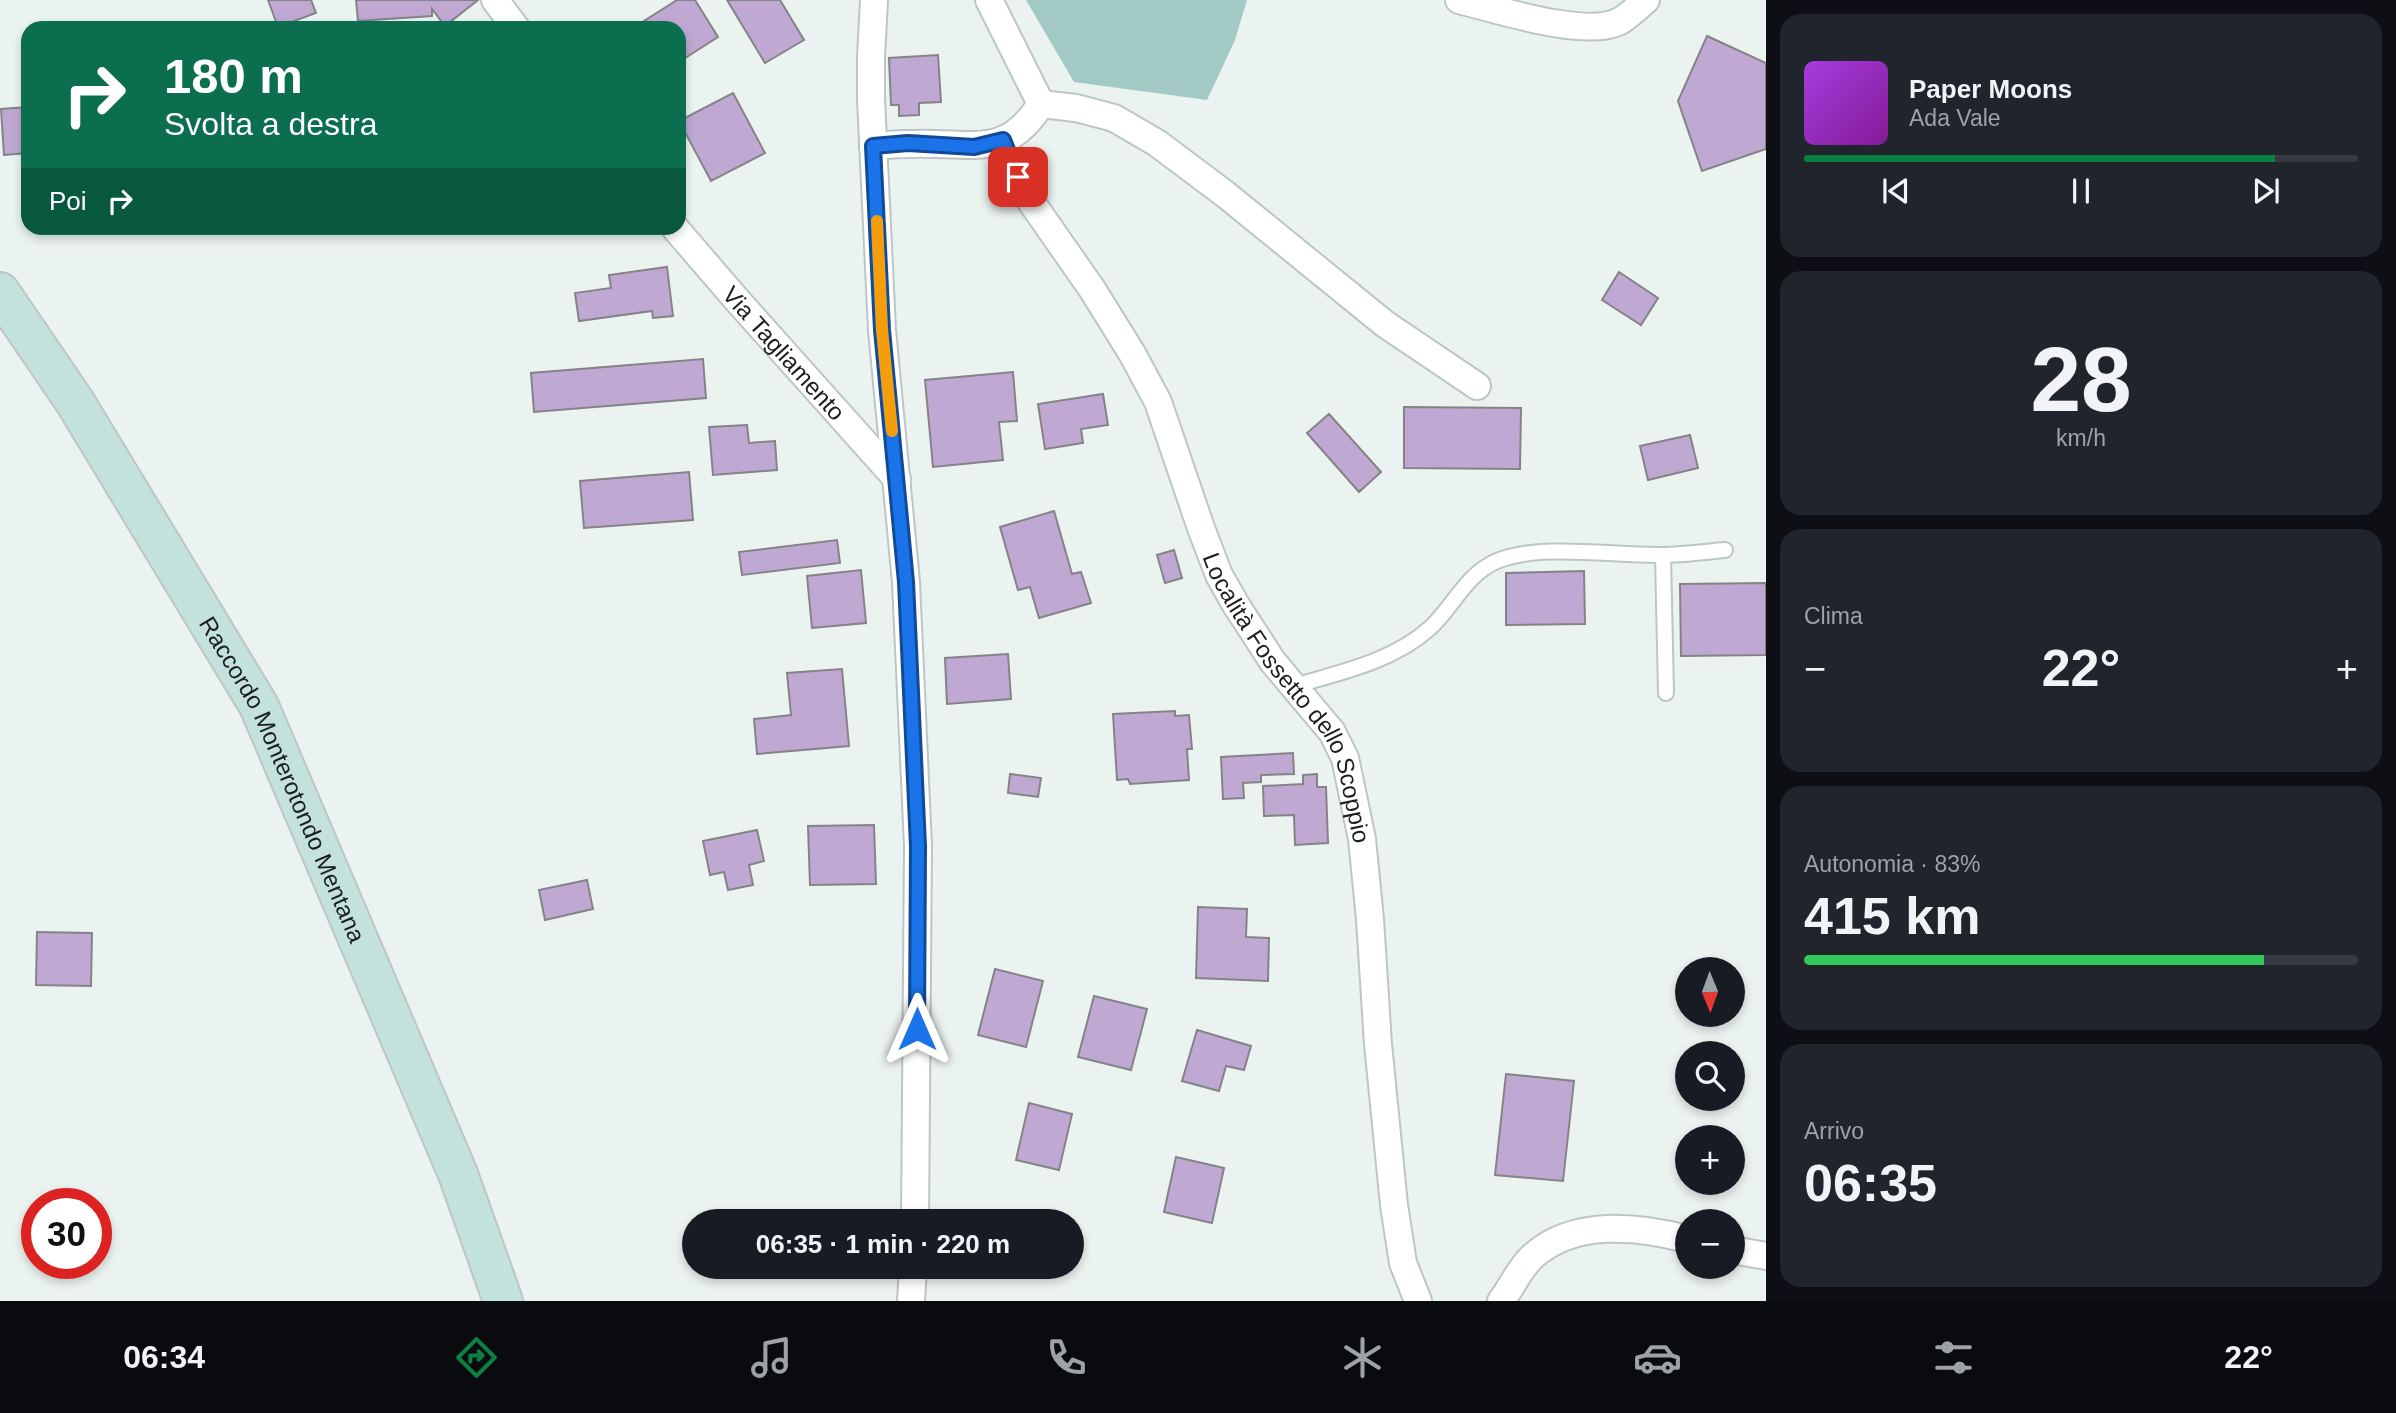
<!DOCTYPE html>
<html lang="it">
<head>
<meta charset="utf-8">
<style>
  body { margin:0; font-family:Arial,sans-serif; background:#20242c; color:#f1f3f6; height:100vh; display:flex; flex-direction:column; font-size:26px; white-space:nowrap }
  * { box-sizing:border-box; margin:0 }
  p { font-size:23px; color:#9ea1a6 }
  .icon { flex:none; width:38px; height:38px; fill:none; stroke:currentColor; stroke-width:2; stroke-linecap:round; stroke-linejoin:round }
  .map { position:relative; flex:1; overflow:hidden }
  .sheet { display:flex; flex-direction:column; gap:14px; padding:14px; background:#0d0f14; width:630px }
  .sheet>* { flex:none }
  .guide { position:absolute; left:21px; top:21px; width:665px; height:214px; border-radius:21px; box-shadow:0 4px 10px #0003; background:#0b6e4f; color:#fff; overflow:hidden }
  .needle { width:46px; rotate:179deg }
  .fabs { position:absolute; left:1675px; top:957px; display:grid; gap:14px }
  .fabs a { display:grid; place-items:center; width:70px; height:70px; border-radius:50%; background:#171b24; box-shadow:0 4px 10px #0003; font-size:35px }
  .speed { position:absolute; left:21px; top:1188px; display:flex; gap:14px; font-size:35px; font-weight:700; text-align:center }
  .speed>* { display:grid; place-content:center; width:91px; height:91px; border-radius:50%; background:#171b24; box-shadow:0 4px 10px #0003; line-height:1 }
  .speed .limit { border:10px solid #d22; background:#fff; color:#111 }
  .pin { position:absolute; display:grid; place-items:center; width:60px; height:60px; color:#fff; margin:-30px; border-radius:14px; box-shadow:0 4px 10px #0006 }
  .me { position:absolute; width:77px; margin:-38px; rotate:0deg; stroke-linejoin:round; filter:drop-shadow(0 0 5px #0008) }
  .turn { display:flex; align-items:center; gap:24px; height:147px; padding:0 28px; font-size:32px }
  .turn .icon { width:91px; height:91px; stroke-width:2.5 }
  .turn b { display:block; font-size:49px; line-height:60px }
  .then { display:flex; align-items:center; height:66px; padding:0 28px; background:#0003; gap:14px; font-size:26px }
  .big { font-size:52px; font-weight:600; line-height:1.1 }
  .sheet .tile { flex:1; display:flex; flex-direction:column; justify-content:center; gap:10px; min-width:0; padding:0 24px; border-radius:21px; background:#20242c }
  .sheet .dial { align-items:center; gap:0 }
  .dial b { font-size:91px; line-height:1 }
  .song { display:flex; align-items:center; gap:21px }
  .cover { width:84px; height:84px; border-radius:10px; background:linear-gradient(135deg,hsl(280 70% 55%),hsl(290 70% 35%)) }
  .played { height:7px; border-radius:4px; background:linear-gradient(90deg,#0b8043 85%,#363941 85%) }
  .keys { display:flex; justify-content:space-around; direction:ltr }
  .heat { display:flex; justify-content:space-between; align-items:center; font-size:38px; direction:ltr }
  .charge { height:10px; border-radius:5px; background:linear-gradient(90deg,#34c759 83%,#363941 0) }
  .trip { position:absolute; left:682px; top:1209px; width:402px; height:70px; border-radius:35px; background:#171b24; box-shadow:0 4px 10px #0003; font-weight:600; line-height:70px; text-align:center }
  .dock { display:flex; height:112px; justify-content:space-around; align-items:center; background:#090b0e; color:#9ea1a6 }
  .dock .icon { width:49px; height:49px }
  .dock .active { color:#0b8043 }
  .dock b { font-size:32px; color:#f1f3f6 }
  main { display:flex; flex:1; min-height:0 }
  .map>svg:first-child { display:block }
</style>
</head>
<body>
<main>
<div class="map">
<svg width="1766" height="1301" viewBox="0 0 1766 1301">
  <rect width="100%" height="100%" fill="#ebf3f1"/>
  <path fill="#a2c9c3" d="M 1026,0 L 1247,0 L 1235,40 L 1207,100 L 1074,82 Z"/>
  <path fill="#bfa9d3" stroke="#858288" stroke-width="2" d="M 268,0 L 311,0 L 316,13 L 278,27 Z
    M 356,0 L 478,0 L 445,26 L 432,9 L 432,16 L 358,21 Z
    M 677,0 L 695,0 L 718,37 L 679,62 L 679,28 L 633,28 Z
    M 727,0 L 780,0 L 804,40 L 765,63 Z
    M 1707,36 L 1766,63 L 1766,149 L 1702,171 L 1678,101 Z
    M 938,55 L 941,102 L 919,103 L 919,115 L 899,116 L 899,105 L 891,105 L 889,58 Z
    M 733,93 L 765,153 L 711,181 L 679,121 Z
    M 28,107 L 28,153 L 4,155 L 1,109 Z
    M 667,267 L 673,316 L 653,318 L 652,311 L 579,321 L 575,293 L 611,288 L 609,275 Z
    M 1619,272 L 1658,298 L 1641,325 L 1602,300 Z
    M 703,359 L 706,398 L 534,412 L 531,373 Z
    M 1013,372 L 1017,421 L 999,422 L 1003,460 L 933,467 L 925,380 Z
    M 1103,394 L 1108,425 L 1081,429 L 1083,443 L 1045,449 L 1038,404 Z
    M 1404,407 L 1521,408 L 1520,469 L 1404,468 Z
    M 1329,414 L 1381,472 L 1359,492 L 1307,433 Z
    M 747,425 L 749,443 L 775,441 L 777,470 L 713,475 L 709,427 Z
    M 1690,435 L 1698,468 L 1648,480 L 1640,446 Z
    M 689,472 L 693,520 L 584,528 L 580,481 Z
    M 1054,511 L 1072,574 L 1081,572 L 1091,603 L 1039,618 L 1030,587 L 1018,590 L 1000,527 Z
    M 837,540 L 840,563 L 742,575 L 739,552 Z
    M 1174,550 L 1182,578 L 1165,583 L 1157,555 Z
    M 861,570 L 866,623 L 812,628 L 807,576 Z
    M 1584,571 L 1585,624 L 1506,625 L 1506,573 Z
    M 1766,583 L 1766,655 L 1681,656 L 1680,584 Z
    M 1008,654 L 1011,699 L 947,704 L 945,658 Z
    M 842,669 L 849,746 L 757,754 L 754,719 L 791,715 L 787,673 Z
    M 1175,711 L 1175,716 L 1189,715 L 1192,749 L 1187,749 L 1189,780 L 1130,784 L 1128,779 L 1117,780 L 1113,714 Z
    M 1293,753 L 1294,774 L 1261,775 L 1261,782 L 1243,783 L 1244,798 L 1223,799 L 1221,757 Z
    M 1010,774 L 1041,778 L 1038,797 L 1008,793 Z
    M 1317,774 L 1317,787 L 1326,787 L 1328,843 L 1295,845 L 1294,815 L 1264,816 L 1263,786 L 1303,784 L 1303,775 Z
    M 874,825 L 876,884 L 810,885 L 808,826 Z
    M 757,830 L 764,861 L 749,865 L 753,885 L 728,890 L 724,872 L 710,875 L 703,841 Z
    M 587,880 L 593,909 L 545,920 L 539,890 Z
    M 1198,907 L 1247,909 L 1246,937 L 1269,938 L 1268,981 L 1196,978 Z
    M 37,932 L 92,933 L 91,986 L 36,985 Z
    M 995,969 L 1043,981 L 1026,1047 L 978,1035 Z
    M 1094,996 L 1147,1009 L 1131,1070 L 1078,1057 Z
    M 1197,1030 L 1251,1046 L 1244,1070 L 1226,1066 L 1219,1091 L 1182,1081 Z
    M 1506,1074 L 1574,1081 L 1563,1181 L 1495,1175 Z
    M 1029,1103 L 1072,1114 L 1059,1170 L 1016,1160 Z
    M 1176,1157 L 1224,1168 L 1212,1223 L 1164,1212 Z"/>
  <g fill="none" stroke-linecap="round" stroke-linejoin="round">
    <defs>
      <path id="lane" d="M 1663,555 L 1666,693
        M 1294,686 C 1341,672 1392,662 1430,628 C 1453,607 1466,574 1497,561 C 1541,543 1614,556 1661,555 C 1682,555 1704,552 1725,550"/>
      <g id="street">
        <path d="M 495,0 L 516,28"/>
        <path d="M 874,0 L 871,57 L 871,99 L 882,330 L 906,582 L 918,846 L 915,1222"/>
        <path d="M 989,0 L 1041,104"/>
        <path d="M 1459,0 C 1496,9 1587,39 1620,21 C 1629,16 1638,7 1646,0"/>
        <path d="M 1041,104 L 1076,108 L 1114,118 L 1157,143 L 1225,194 L 1385,324 L 1477,386"/>
        <path id="s1" d="M 1003,140 L 1010,161 L 1032,203 L 1092,289 L 1133,355 L 1158,402 L 1201,528 L 1219,575 L 1236,605 L 1273,662 L 1332,732 L 1345,758 L 1362,839 L 1370,919 L 1378,1044 L 1394,1205 L 1403,1263 L 1418,1301"/>
        <path d="M 873,146 C 895,144 916,143 938,144 C 985,146 1012,150 1041,104"/>
        <path id="s2" d="M 675,228 L 737,300 L 897,479"/>
        <path d="M 1732,1250 L 1766,1256"/>
        <path d="M 911,1301 L 913,1267"/>
        <path d="M 1501,1301 C 1512,1287 1519,1269 1532,1257 C 1573,1219 1638,1226 1687,1239"/>
      </g>
      <g id="secondary">
        <path id="s3" d="M 0,292 L 75,402 L 259,706 L 458,1174 L 503,1301"/>
      </g>
    </defs>
    <use href="#lane" stroke="#bec6c5" stroke-width="18"/>
    <use href="#street" stroke="#bec6c5" stroke-width="30"/>
    <use href="#secondary" stroke="#bec6c5" stroke-width="42"/>
    <use href="#lane" stroke="#fff" stroke-width="14"/>
    <use href="#street" stroke="#fff" stroke-width="26"/>
    <use href="#secondary" stroke="#c3e1dd" stroke-width="38"/>
  </g>
  <g fill="none" stroke-linecap="round" stroke-linejoin="round">
    <defs>
      <path id="route" d="M 917,1029 L 918,846 L 906,582 L 882,330 L 873,146 L 908,143 L 974,147 L 1003,140 L 1018,177"/>
    </defs>
    <use href="#route" stroke="#114b97" stroke-width="18"/>
    <use href="#route" stroke="#1a73e8" stroke-width="12"/>
    <path stroke="#f59e0b" stroke-width="12" d="M 877,221 L 882,330 L 892,431"/>
  </g>
  <g text-anchor="middle" dominant-baseline="central" stroke-width="7" stroke-linejoin="round" paint-order="stroke">
    <g font-size="24" fill="#1c1f1e" stroke="#ebf3f1">
      <text stroke="none"><textPath href="#s2" startOffset="166">Via Tagliamento</textPath></text>
      <text stroke="none"><textPath href="#s1" startOffset="632">Località Fossetto dello Scoppio</textPath></text>
      <text stroke="none"><textPath href="#s3" startOffset="565">Raccordo Monterotondo Mentana</textPath></text>
    </g>
  </g>
</svg>
<div class="fabs">
<a><svg class="needle" viewBox="-14 -14 28 28"><path d="M0-13l5 13h-10z" fill="#e53935"/><path d="M0 13l5-13h-10z" fill="#9ea1a6"/></svg></a>
<a><svg class="icon" aria-label="search" viewBox="0 0 24 24"><circle cx="10" cy="10" r="6"/><path d="M15 15l6 6"/></svg></a>
<a>+</a>
<a>−</a>
</div>
<div class="speed"><div class="limit">30</div></div>
<div class="pin" style="left:1018px;top:177px;background:#d93025"><svg class="icon" aria-label="arrive" viewBox="0 0 24 24"><path d="M6 21V4h12l-3 4 3 4H6"/></svg></div>
<svg class="me" style="left:917px;top:1029px" viewBox="-20 -20 40 40"><path d="M0-17L14 15 0 8-14 15z" fill="#1a73e8" stroke="#fff" stroke-width="4"/></svg>
<div class="trip">06:35 · 1 min · 220 m</div>
<div class="guide">
<div class="turn"><svg class="icon" aria-label="right" viewBox="0 0 24 24"><path d="M7 20v-9h11M14 6l5 5-5 5"/></svg><div><b>180 m</b>Svolta a destra</div></div>
<div class="then">Poi<svg class="icon" aria-label="right" viewBox="0 0 24 24"><path d="M7 20v-9h11M14 6l5 5-5 5"/></svg></div>
</div>
</div>
<section class="sheet">
<div class="tile">
<div class="song"><i class="cover"></i><div><b>Paper Moons</b><p>Ada Vale</p></div></div>
<div class="played"></div>
<div class="keys"><svg class="icon" aria-label="previous" viewBox="0 0 24 24"><path d="M18 5L8 12l10 7zM5 5v14"/></svg><svg class="icon" aria-label="pause" viewBox="0 0 24 24"><path d="M8 5v14M16 5v14"/></svg><svg class="icon" aria-label="next" viewBox="0 0 24 24"><path d="M6 5l10 7-10 7zM19 5v14"/></svg></div>
</div>
<div class="tile dial"><b>28</b><p>km/h</p></div>
<div class="tile"><p>Clima</p>
<div class="heat"><a>−</a><b class="big">22°</b><a>+</a></div>
</div>
<div class="tile"><p>Autonomia · 83%</p><b class="big">415 km</b><div class="charge"></div></div>
<div class="tile"><p>Arrivo</p><b class="big">06:35</b></div>
</section>
</main>
<nav class="dock">
<b>06:34</b>
<svg class="icon active" aria-label="directions" viewBox="0 0 24 24"><path d="M12 3l9 9-9 9-9-9zM9 14v-3h6M13 9l2 2-2 2"/></svg>
<svg class="icon" aria-label="music" viewBox="0 0 24 24"><path d="M9 18V5l10-2v13"/><circle cx="6" cy="18" r="3"/><circle cx="16" cy="16" r="3"/></svg>
<svg class="icon" aria-label="phone" viewBox="0 0 24 24"><path d="M5 4h4l2 5-3 2q2 4 5 5l2-3 5 2v4C11 20 4 13 5 4z"/></svg>
<svg class="icon" aria-label="climate" viewBox="0 0 24 24"><path d="M12 3v18M4 7l16 10M4 17L20 7"/></svg>
<svg class="icon" aria-label="car" viewBox="0 0 24 24"><path d="M5 17H2v-5l4-1 3-4h7l3 4 3 1v5h-3M9 17h6M6 11h13"/><circle cx="7" cy="17" r="2"/><circle cx="17" cy="17" r="2"/></svg>
<svg class="icon" aria-label="filters" viewBox="0 0 24 24"><path d="M4 7h16M4 17h16"/><circle cx="9" cy="7" r="2"/><circle cx="15" cy="17" r="2"/></svg>
<b>22°</b>
</nav>
</body>
</html>
